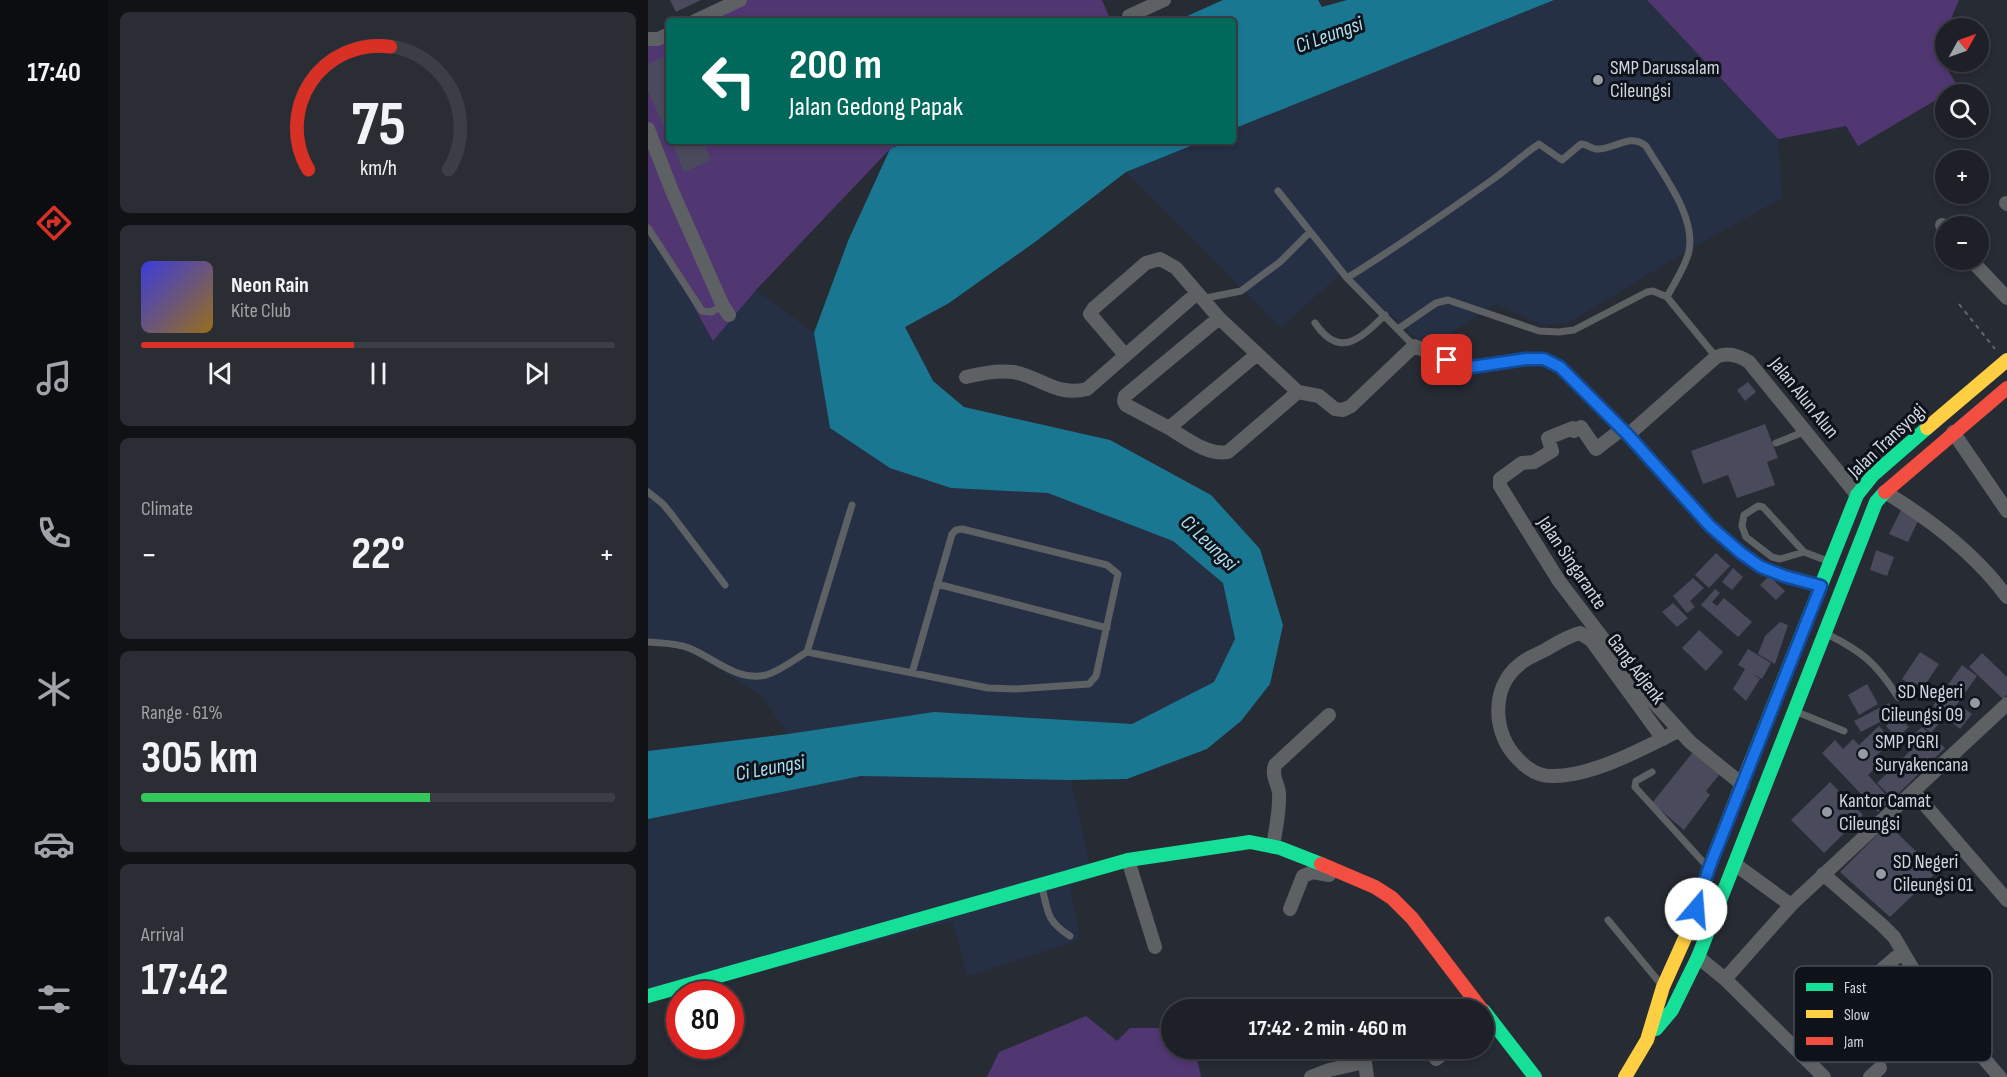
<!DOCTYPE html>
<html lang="en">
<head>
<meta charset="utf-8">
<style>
  body { margin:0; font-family:"Sofia Sans Condensed",sans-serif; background:#2a2d33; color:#f1f3f6; height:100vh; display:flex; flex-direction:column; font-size:22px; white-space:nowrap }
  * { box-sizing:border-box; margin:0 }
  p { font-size:20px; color:#a0a3a7 }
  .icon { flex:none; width:33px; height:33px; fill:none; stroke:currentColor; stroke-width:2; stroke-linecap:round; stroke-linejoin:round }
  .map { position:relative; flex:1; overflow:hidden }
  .details { display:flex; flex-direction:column; gap:12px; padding:12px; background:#101215; width:540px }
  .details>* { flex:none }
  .guide { position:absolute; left:18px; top:18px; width:570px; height:126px; border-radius:6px; box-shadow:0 3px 9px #0003,0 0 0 2px #3b3e44; background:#00695c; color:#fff; overflow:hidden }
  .needle { width:39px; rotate:50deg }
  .tools { position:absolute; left:1287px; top:18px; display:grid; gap:12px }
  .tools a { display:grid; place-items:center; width:54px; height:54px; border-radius:50%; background:#1d2027; box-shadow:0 3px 9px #0003,0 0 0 2px #3b3e44; font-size:30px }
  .speed { position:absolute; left:18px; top:981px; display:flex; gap:12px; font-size:30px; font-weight:700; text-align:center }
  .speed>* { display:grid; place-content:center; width:78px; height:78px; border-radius:50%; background:#1d2027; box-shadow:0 3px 9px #0003,0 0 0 2px #3b3e44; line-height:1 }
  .speed .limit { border:9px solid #d22; background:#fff; color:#111 }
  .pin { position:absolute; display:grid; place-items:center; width:51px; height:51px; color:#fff; margin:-26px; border-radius:12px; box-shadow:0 3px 9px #0006 }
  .me { position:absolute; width:66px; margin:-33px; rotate:18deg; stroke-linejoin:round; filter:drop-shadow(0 0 4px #0008) }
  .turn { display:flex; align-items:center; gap:21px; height:126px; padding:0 24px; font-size:27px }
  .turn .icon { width:78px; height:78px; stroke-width:2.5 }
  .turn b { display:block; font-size:42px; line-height:51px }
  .big { font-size:45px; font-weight:700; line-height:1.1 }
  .details .card { flex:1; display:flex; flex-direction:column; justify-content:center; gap:9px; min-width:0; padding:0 21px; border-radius:9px; background:#2a2d33 }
  .details .dial { align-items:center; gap:0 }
  .dial svg { height:156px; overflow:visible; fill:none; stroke:#3b3e44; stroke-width:7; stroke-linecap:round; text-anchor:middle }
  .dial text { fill:#f1f3f6; stroke:none }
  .song { display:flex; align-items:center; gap:18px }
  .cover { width:72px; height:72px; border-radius:9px; background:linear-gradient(135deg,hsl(240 70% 55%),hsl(40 70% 35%)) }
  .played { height:6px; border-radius:3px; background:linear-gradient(90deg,#d93025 45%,#3b3e44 45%) }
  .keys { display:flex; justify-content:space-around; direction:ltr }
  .heat { display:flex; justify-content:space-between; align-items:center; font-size:33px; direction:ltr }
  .charge { height:9px; border-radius:4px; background:linear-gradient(90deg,#34c759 61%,#3b3e44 0) }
  .trip { position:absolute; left:513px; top:999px; width:333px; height:60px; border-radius:30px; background:#1d2027; box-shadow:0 3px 9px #0003,0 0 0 2px #3b3e44; font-weight:700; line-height:60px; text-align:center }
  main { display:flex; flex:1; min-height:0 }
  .dock { display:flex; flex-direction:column; width:108px; justify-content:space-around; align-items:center; background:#0c0d10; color:#a0a3a7 }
  .dock .icon { width:42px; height:42px }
  .dock .selected { color:#d93025 }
  .dock b { font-size:27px; color:#f1f3f6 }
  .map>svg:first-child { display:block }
</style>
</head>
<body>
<main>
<nav class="dock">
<b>17:40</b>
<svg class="icon selected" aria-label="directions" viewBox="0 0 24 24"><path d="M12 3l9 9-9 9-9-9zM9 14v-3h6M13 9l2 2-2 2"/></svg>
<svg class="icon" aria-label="music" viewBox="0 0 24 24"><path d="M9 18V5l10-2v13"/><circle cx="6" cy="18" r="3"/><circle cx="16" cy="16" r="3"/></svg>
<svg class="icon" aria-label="phone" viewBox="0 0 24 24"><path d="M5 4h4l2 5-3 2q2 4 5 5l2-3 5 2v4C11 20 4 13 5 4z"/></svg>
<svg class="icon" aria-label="climate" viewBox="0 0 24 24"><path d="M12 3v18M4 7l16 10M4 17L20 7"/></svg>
<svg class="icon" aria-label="car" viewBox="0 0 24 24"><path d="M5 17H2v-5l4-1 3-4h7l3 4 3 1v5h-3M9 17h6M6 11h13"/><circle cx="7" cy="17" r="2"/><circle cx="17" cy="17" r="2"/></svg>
<svg class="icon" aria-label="filters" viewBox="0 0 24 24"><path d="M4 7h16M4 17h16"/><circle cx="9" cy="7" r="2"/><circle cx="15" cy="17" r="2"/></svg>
</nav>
<section class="details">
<div class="card dial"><svg viewBox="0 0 100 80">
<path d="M14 69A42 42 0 1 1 86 69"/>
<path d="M14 69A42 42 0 0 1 56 6" stroke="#d93025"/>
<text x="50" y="56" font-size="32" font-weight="700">75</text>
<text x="50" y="72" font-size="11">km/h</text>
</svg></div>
<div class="card">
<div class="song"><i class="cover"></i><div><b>Neon Rain</b><p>Kite Club</p></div></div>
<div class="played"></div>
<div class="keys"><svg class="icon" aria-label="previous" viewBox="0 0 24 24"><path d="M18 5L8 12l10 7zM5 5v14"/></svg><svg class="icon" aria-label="pause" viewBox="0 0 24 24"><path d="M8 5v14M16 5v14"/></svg><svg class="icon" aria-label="next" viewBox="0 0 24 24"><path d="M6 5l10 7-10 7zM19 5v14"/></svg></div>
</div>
<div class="card"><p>Climate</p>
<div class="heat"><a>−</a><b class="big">22°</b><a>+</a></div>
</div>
<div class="card"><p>Range · 61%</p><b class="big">305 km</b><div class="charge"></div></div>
<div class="card"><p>Arrival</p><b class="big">17:42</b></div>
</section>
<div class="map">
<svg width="1359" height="1077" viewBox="0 0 1359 1077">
  <rect width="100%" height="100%" fill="#272b34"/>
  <path fill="#263044" d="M 906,0 L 999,0 L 1130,139 L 1134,198 L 1044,248 L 920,323 L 894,325 L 848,304 L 780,348 L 694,272 L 633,328 L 478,172 L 555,141 L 585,141 L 585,129 Z
    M 0,224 L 65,341 L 108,290 L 166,333 L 182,428 L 303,488 L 400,493 L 525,541 L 575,583 L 587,639 L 566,682 L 484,724 L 286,712 L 140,734 L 114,696 L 40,650 L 0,644 Z
    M 213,776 L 423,780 L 445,879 L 422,885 L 432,939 L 320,976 L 304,921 L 0,1002 L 0,817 Z"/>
  <path fill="#513771" d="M 90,0 L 454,0 L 463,21 L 41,21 Z
    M 999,0 L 1311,0 L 1289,52 L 1310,87 L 1210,146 L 1198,126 L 1130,139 Z
    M 21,29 L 21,141 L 260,141 L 242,149 L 108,290 L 65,341 L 0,224 L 0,38 Z
    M 438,1016 L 469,1041 L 482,1028 L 510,1028 L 523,1036 L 524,1048 L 544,1049 L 547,1050 L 553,1077 L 339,1077 L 351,1052 Z"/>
  <path fill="#1a7792" d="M 575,0 L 670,0 L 674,7 L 699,0 L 906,0 L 585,129 L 585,21 L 528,21 Z
    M 260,141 L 555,141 L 478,172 L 387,242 L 301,303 L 257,327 L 285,381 L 316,407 L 462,440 L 563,495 L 612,549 L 635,625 L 622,684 L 593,721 L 559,749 L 479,779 L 423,780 L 213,776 L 0,819 L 0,751 L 140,734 L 286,712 L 484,724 L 566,682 L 587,639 L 575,583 L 525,541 L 400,493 L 303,488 L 242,468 L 182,428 L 166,333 L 200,241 L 242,149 Z"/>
  <path fill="#494a5c" d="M 22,0 L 53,0 L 28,12 Z
    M 17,56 L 21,66 L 21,138 L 0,91 L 0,64 Z
    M 23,141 L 55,141 L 63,160 L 36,172 Z
    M 1100,382 L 1108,392 L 1097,401 L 1089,390 Z
    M 1117,424 L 1130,458 L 1119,462 L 1127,485 L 1089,498 L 1080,475 L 1055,484 L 1043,451 Z
    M 1254,508 L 1272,517 L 1260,542 L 1241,534 Z
    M 1228,550 L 1246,557 L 1239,576 L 1222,570 Z
    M 1068,553 L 1082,566 L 1061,588 L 1047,575 Z
    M 1085,568 L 1095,577 L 1084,590 L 1074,582 Z
    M 1121,576 L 1137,591 L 1128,600 L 1112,585 Z
    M 1045,578 L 1056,588 L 1042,601 L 1047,607 L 1039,613 L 1025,596 Z
    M 1067,589 L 1072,593 L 1064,602 L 1069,606 L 1076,598 L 1104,622 L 1090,637 L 1053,605 Z
    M 1025,603 L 1040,618 L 1029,627 L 1014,612 Z
    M 1132,622 L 1140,625 L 1127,664 L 1110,654 L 1117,636 Z
    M 1051,630 L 1075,652 L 1058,671 L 1034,648 Z
    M 1100,649 L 1123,663 L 1114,679 L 1104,673 L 1112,679 L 1098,701 L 1085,689 L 1097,669 L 1090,665 Z
    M 1272,652 L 1291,664 L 1273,691 L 1254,679 Z
    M 1334,653 L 1359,677 L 1359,695 L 1355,699 L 1321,667 Z
    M 1314,665 L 1329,676 L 1300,717 L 1285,706 Z
    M 1219,684 L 1230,704 L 1211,715 L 1200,695 Z
    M 1241,703 L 1247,714 L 1213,732 L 1206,721 Z
    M 1313,706 L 1324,714 L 1312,729 L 1302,721 Z
    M 1280,710 L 1293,721 L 1283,733 L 1270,722 Z
    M 1249,715 L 1261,727 L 1249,738 L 1238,726 Z
    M 1231,726 L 1244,741 L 1225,759 L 1231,765 L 1220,775 L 1243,800 L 1230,812 L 1174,753 L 1187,740 L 1195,749 L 1205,739 L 1211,745 Z
    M 1274,727 L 1297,748 L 1245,799 L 1229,783 L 1263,750 L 1257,743 Z
    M 1045,752 L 1072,774 L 1058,791 L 1062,795 L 1036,830 L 1004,803 Z
    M 1182,782 L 1215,815 L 1176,853 L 1143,820 Z
    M 1240,824 L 1289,872 L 1242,917 L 1192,872 Z"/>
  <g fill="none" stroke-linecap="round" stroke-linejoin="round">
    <path stroke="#63666a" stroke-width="2" stroke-dasharray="4.5 4.5" stroke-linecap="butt" d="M 1311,304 L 1347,349"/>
    <path stroke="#5d6164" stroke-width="7" d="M 630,191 L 699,278 L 766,346
      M 0,228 L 54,311 L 63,312 L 75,306
      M 699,278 C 749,247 796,214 844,180 C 860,169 874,155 891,144 L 914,160 L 933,144 C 939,144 945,150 951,149 C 968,148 983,133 998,146 C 1015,175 1048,216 1041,251 C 1038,266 1026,283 1019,297
      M 553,299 L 593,291 L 632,262 L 662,232
      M 667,323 C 692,360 713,338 737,315
      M 750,329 L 788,303 L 800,300 L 891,331 L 911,332 L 926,330 L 999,292 L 1005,291 L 1019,297 L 1068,357
      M 1128,443 L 1158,431
      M 0,492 L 15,504 L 24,515 L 77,585
      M 1156,552 L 1132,559 L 1124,557 L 1098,537 L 1094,526 L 1096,515 L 1110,506 L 1115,507 L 1156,552 L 1177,560
      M 289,584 L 459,628
      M 1179,634 C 1215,652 1228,663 1250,697
      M 0,642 C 13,643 29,643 41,648 C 66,658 89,682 118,675 C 132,671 147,659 159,652 L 340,688 L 367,689 L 441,684 L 448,676 L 470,574 L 459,565 L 314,529 L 308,530 L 304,534 L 264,673
      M 159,652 L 204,505
      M 1149,712 L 1196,731
      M 1004,772 L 988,781 L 987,787 L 1057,864
      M 394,887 C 400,913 399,921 422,936
      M 960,920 L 1012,983"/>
    <path stroke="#5d6164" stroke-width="14" d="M 481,16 L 516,0
      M 47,21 L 92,0
      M 0,39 L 10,39 L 21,34
      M 0,129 L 24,191 L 75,306 L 81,315
      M 1358,203 L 1359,204
      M 1294,225 L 1298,229
      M 1323,260 L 1359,298
      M 477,355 L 442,314 L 446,308 L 498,263 L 512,259 L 528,268 L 571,318
      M 608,355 L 521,428 C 538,438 560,456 580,452 L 650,392
      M 318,377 C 334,373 349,370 365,372 C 392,376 407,397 439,389 L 548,294
      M 521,428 L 478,405 L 476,401 L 477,396 L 571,318 L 650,392 L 671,396 L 687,409 L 695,410 L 703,406 L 766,346 L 816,366 L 824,367 L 878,359 L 896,359 L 912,367 L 980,435 L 1062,526 L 1093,553 L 1113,567 L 1136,576 L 1173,586
      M 974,429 L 948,449 L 933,427 L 926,431 L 925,428 L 900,438 L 904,451 L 886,462 L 874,463 L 852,479 L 852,486 L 911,581 L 992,687 L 1042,742 L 1095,785
      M 1305,432 L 1359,511
      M 980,435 L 1068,357 C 1079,352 1090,355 1101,362 L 1209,495
      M 1237,492 C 1283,520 1327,553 1359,597
      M 1015,739 L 943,640 L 932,633 C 920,636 909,643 899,649 C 890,654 878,658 871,665 C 842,688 845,735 870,759 C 880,770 891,777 906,776 C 945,776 996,748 1030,731
      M 1265,791 L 1359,900
      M 625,846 C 628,828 632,810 631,793 C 630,783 623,776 627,765 L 681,715
      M 480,860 L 507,947
      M 1088,865 L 1143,905
      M 1175,874 L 1234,925 L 1246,937 L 1279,993 L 1352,1077
      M 642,909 L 655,876 L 665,872 L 681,875
      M 1050,957 L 1077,979 L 1176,1077
      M 1077,979 L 1143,905 L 1359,704
      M 1215,986 L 1254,952
      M 788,1059 L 802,1048
      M 663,1077 L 681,1070 L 717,1062 L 719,1077
      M 1222,1077 L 1232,1068"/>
    <path stroke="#16e098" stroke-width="14" d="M 1103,761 L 1209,495 L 1225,475 L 1279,428
      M 0,996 L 480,860 L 602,842 L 632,848 L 673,864
      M 836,1011 L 887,1077
      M 1008,1029 L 1024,1010 L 1050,957 L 1228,502 L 1237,492"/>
    <path stroke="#ffcf43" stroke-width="14" d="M 1279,428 L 1359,360
      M 977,1077 L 999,1040 L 1015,987 L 1041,929 L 1061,868 L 1103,761"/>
    <path stroke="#f24e42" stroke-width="14" d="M 1237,492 L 1359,388
      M 673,864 L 727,887 L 744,898 L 764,918 L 834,1010"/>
  </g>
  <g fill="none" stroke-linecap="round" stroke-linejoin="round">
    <defs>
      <path id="route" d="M 799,360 L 816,366 L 824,367 L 878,359 L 896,359 L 912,367 L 980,435 L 1062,526 L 1093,553 L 1113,567 L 1136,576 L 1173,586 L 1061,868 L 1048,909"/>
    </defs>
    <use href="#route" stroke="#114b97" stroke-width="15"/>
    <use href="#route" stroke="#1a73e8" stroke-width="10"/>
  </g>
  <g fill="#959aa4" stroke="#0e1219" stroke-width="2">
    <circle cx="950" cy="80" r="6"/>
    <circle cx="1327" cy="703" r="6"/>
    <circle cx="1215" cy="754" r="6"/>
    <circle cx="1179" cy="812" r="6"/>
    <circle cx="1233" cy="874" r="6"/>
  </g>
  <g text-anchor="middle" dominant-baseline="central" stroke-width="6" stroke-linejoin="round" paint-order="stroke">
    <g font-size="20" fill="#d0d6e1" stroke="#0e1219" text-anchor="start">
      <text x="962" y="68">SMP Darussalam<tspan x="962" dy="23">Cileungsi</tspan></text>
      <text x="1315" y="692" text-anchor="end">SD Negeri<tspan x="1315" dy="23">Cileungsi 09</tspan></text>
      <text x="1227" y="742">SMP PGRI<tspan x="1227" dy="23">Suryakencana</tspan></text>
      <text x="1191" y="801">Kantor Camat<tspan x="1191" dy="23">Cileungsi</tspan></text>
      <text x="1245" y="862">SD Negeri<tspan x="1245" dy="23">Cileungsi 01</tspan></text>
    </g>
    <g font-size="20" fill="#d0d6e1" stroke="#0e1219">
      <text transform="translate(1156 398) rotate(51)">Jalan Alun Alun</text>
      <text transform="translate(1239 441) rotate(-43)">Jalan Transyogi</text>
      <text transform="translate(924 563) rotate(56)">Jalan Singarante</text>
      <text transform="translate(988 669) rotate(53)">Gang Adjenk</text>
    </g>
    <g font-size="21" font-style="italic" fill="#abdff3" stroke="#0e1219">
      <text transform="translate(681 35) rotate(-20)">Ci Leungsi</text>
      <text transform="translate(561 543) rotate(44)">Ci Leungsi</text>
      <text transform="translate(122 768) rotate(-10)">Ci Leungsi</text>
    </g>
  </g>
  <rect x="1146" y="966" width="198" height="96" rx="9" fill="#0e1219" stroke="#484d55" stroke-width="1.5"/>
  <rect x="1158" y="983" width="27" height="8" fill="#16e098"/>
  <rect x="1158" y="1010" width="27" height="8" fill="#ffcf43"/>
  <rect x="1158" y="1037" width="27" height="8" fill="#f24e42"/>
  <g font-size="16" fill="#d0d6e1">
    <text x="1196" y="993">Fast</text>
    <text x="1196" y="1020">Slow</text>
    <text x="1196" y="1047">Jam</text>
  </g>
</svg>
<div class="tools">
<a><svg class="needle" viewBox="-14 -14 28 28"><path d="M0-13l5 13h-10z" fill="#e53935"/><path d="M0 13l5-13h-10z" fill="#a0a3a7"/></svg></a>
<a><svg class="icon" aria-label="search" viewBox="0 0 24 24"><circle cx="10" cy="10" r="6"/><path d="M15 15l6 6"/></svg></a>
<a>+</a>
<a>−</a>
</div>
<div class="speed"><div class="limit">80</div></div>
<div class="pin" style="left:799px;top:360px;background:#d93025"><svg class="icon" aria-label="arrive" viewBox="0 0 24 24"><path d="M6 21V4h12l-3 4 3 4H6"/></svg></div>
<svg class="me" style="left:1048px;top:909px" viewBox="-20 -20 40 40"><circle r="19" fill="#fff"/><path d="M0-13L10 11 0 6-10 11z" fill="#1a73e8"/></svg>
<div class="trip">17:42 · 2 min · 460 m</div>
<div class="guide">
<div class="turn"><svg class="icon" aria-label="left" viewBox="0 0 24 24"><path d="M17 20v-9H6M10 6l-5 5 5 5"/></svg><div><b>200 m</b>Jalan Gedong Papak</div></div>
</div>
</div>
</main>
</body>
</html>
